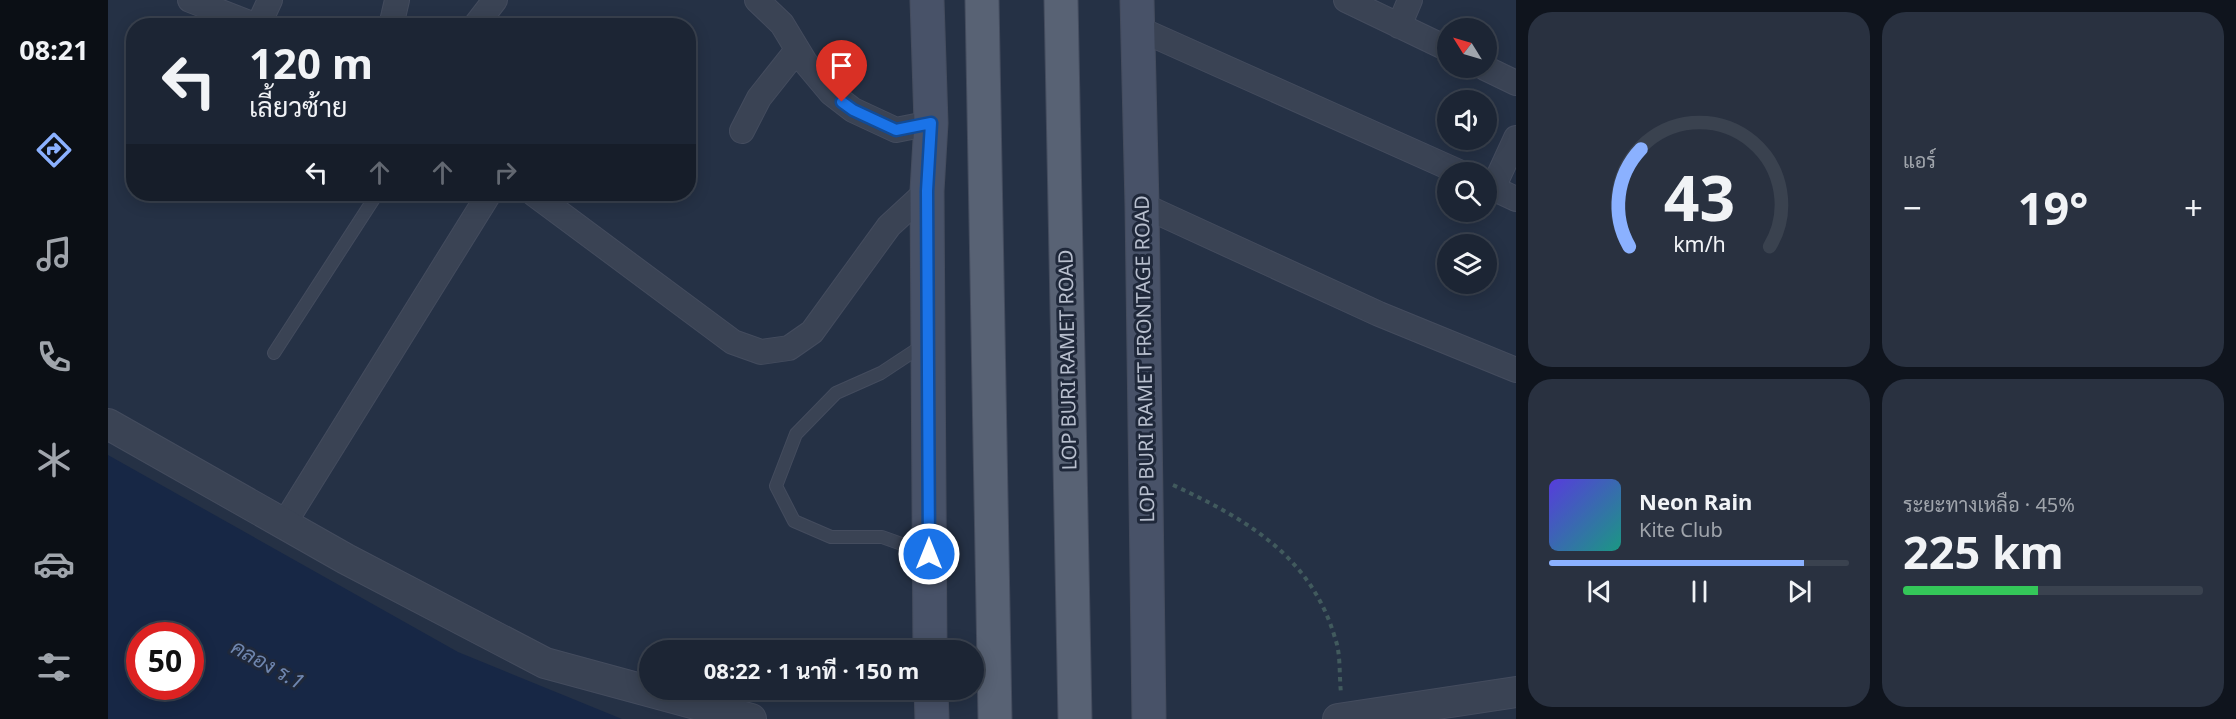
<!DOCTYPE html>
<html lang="th">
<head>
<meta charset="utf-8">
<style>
  body { margin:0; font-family:"Noto Sans",Sarabun,sans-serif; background:#293140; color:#f1f3f6; height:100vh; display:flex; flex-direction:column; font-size:22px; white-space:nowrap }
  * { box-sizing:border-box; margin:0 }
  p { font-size:20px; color:#a0a5ac }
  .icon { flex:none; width:33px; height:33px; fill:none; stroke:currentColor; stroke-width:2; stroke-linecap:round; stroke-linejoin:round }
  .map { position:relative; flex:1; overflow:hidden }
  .side { display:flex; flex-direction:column; gap:12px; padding:12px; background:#0f141d; width:720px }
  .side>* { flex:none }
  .banner { position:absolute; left:18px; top:18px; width:570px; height:183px; border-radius:24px; box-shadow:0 3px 15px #0003,0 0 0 2px #3a424f; background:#1c2534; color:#f1f3f6; overflow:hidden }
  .needle { width:39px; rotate:307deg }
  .fabs { position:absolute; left:1329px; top:18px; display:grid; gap:12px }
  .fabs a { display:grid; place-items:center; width:60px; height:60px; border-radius:50%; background:#1c2534; box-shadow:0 3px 15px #0003,0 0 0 2px #3a424f; font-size:30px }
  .speed { position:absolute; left:18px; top:622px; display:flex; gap:12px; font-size:30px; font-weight:700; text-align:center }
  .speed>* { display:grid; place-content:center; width:78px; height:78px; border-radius:50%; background:#1c2534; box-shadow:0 3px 15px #0003,0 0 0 2px #3a424f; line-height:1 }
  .speed .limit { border:9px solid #d22; background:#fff; color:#111 }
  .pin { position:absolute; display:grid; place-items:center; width:51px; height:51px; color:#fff; margin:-62px -26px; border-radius:50% 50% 50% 0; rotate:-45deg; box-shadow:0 0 6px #0007 }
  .pin .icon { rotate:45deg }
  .me { position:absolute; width:66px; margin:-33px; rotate:0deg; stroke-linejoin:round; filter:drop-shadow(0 0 4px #0008) }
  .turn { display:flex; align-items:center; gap:21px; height:126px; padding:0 24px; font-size:27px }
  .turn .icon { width:78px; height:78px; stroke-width:2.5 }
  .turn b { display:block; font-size:42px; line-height:51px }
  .lanes { display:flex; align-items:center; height:57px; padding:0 24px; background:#0003; justify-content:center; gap:30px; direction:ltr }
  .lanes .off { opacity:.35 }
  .big { font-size:45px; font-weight:700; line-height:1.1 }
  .side .widget { flex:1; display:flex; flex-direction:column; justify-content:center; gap:9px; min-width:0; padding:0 21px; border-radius:24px; background:#293140 }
  .side .dial { align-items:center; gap:0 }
  .dial svg { height:156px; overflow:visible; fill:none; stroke:#3a424f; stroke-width:7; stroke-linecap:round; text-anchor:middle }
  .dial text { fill:#f1f3f6; stroke:none }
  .song { display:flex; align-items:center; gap:18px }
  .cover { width:72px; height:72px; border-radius:9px; background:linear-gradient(135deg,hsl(250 70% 55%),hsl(170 70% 35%)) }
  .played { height:6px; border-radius:3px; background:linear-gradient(90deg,#8bb1ff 85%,#3a424f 85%) }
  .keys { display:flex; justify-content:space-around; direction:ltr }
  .heat { display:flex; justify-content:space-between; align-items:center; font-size:33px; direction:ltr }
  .charge { height:9px; border-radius:4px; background:linear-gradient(90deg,#34c759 45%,#3a424f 0) }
  .side .tiles { flex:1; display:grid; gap:12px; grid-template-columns:repeat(2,1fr) }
  .trip { position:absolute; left:531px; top:640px; width:345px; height:60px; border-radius:30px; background:#1c2534; box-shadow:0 3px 15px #0003,0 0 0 2px #3a424f; font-weight:700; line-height:60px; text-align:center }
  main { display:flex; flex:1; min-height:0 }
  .menu { display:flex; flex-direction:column; width:108px; justify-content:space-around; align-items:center; background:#0b0f15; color:#a0a5ac }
  .menu .icon { width:42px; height:42px }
  .menu .selected { color:#8bb1ff }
  .menu b { font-size:27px; color:#f1f3f6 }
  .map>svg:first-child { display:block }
</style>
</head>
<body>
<main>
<nav class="menu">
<b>08:21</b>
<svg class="icon selected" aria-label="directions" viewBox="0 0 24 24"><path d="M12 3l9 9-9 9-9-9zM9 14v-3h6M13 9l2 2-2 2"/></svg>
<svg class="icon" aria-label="music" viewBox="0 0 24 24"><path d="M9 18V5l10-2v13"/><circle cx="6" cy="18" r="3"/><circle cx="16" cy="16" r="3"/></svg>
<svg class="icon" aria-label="phone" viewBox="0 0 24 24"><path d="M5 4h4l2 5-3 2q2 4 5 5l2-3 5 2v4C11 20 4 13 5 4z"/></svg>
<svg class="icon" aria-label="climate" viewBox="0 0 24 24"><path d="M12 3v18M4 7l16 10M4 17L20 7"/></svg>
<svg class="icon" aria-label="car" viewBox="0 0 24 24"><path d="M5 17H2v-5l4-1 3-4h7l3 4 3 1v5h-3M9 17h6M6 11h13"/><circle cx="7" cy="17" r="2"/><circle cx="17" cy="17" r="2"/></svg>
<svg class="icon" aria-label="filters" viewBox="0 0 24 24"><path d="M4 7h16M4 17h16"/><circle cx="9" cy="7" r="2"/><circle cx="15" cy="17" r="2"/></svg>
</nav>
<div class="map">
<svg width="1408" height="719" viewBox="0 0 1408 719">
  <rect width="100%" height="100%" fill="#253145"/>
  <path fill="#172745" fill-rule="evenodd" d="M 0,455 L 350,652 L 514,719 L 0,719 ZM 32,636 L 82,636 L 82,687 L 32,687 Z"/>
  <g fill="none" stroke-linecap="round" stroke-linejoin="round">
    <defs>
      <path id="service" d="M 817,344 L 773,373 L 728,393 L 688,434 L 668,486 L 686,521 L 723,537 L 774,537 L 819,553
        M 166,353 L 269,194"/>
      <path id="minor" d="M 82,0 L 149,26
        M 649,0 L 674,24 L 697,62 L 723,93 L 745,110 L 788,130 L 823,123
        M 1238,0 L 1340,49
        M 150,26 L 162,0
        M 283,26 L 289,0
        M 367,26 L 387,0
        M 1291,26 L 1302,0
        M 1029,28 L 1351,172
        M 1377,68 L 1408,83
        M 634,131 L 651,98 L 689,50
        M 1378,185 L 1408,199
        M 1385,188 L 1408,138
        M 426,194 L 625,342 L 653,352 L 681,348 L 704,332 L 781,226 L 819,191
        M 1034,205 L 1271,314 L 1408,370
        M 176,524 L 381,194"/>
      <path id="tertiary" d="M 0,424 L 238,559 L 437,663 L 643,719
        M 1230,719 L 1408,692"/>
      <path id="secondary" d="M 819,0 L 823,123 L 819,191 L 822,651
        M 1029,0 L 1034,205 L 1041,719
        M 823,690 L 824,719"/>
      <path id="primary" d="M 874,0 L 887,719
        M 953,0 L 967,719"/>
    </defs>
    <use href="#service" stroke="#444c5e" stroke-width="14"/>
    <use href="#minor" stroke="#444c5e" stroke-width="26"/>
    <use href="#tertiary" stroke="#444c5e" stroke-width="32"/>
    <use href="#secondary" stroke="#444c5e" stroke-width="35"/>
    <use href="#primary" stroke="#444c5e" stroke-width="35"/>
    <path stroke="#415a5d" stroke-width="4" stroke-dasharray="4.5 4.5" stroke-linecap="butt" d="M 1065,485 C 1138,519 1203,556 1227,638 C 1233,654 1231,675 1233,693"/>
    <use href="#service" stroke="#3a4354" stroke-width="12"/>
    <use href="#minor" stroke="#3a4354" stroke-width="24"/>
    <use href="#tertiary" stroke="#3a4354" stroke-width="30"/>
    <use href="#secondary" stroke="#485268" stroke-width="33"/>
    <use href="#primary" stroke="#586274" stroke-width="33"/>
  </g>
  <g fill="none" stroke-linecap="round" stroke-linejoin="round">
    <defs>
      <path id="route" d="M 734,102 L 745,110 L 788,130 L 823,123 L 819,191 L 821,554"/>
    </defs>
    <use href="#route" stroke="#114b97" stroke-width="15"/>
    <use href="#route" stroke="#1a73e8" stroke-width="10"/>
  </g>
  <g text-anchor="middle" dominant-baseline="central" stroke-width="6" stroke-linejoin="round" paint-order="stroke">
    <g font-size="20" fill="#b8bfce" stroke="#1f283a">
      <text transform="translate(1036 359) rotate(-91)">LOP BURI RAMET FRONTAGE ROAD</text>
      <text transform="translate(959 360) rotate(-91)">LOP BURI RAMET ROAD</text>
    </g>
    <g font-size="21" font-style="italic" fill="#6f86af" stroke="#1f283a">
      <text transform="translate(160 664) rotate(29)">คลอง ร.1</text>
    </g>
  </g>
</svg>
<div class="fabs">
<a><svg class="needle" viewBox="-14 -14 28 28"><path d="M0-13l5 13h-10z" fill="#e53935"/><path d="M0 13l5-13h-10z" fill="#a0a5ac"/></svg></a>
<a><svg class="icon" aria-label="sound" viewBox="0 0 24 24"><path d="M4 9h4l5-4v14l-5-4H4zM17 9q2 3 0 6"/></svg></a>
<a><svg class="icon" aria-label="search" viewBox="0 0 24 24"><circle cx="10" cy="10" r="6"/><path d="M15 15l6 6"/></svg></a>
<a><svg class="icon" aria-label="layers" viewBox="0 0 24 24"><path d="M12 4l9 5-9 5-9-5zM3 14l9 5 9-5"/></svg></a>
</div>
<div class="speed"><div class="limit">50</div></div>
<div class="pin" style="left:734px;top:102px;background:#d93025"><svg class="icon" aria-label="arrive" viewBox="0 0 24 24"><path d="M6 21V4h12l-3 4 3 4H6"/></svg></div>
<svg class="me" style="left:821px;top:554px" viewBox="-20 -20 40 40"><circle r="17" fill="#1a73e8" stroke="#fff" stroke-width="3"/><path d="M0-11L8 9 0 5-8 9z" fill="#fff"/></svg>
<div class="trip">08:22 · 1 นาที · 150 m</div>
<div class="banner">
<div class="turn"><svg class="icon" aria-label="left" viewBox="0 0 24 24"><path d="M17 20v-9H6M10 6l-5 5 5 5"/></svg><div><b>120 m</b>เลี้ยวซ้าย</div></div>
<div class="lanes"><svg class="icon" aria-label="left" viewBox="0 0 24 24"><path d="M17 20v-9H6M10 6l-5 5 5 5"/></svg><svg class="icon off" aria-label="ahead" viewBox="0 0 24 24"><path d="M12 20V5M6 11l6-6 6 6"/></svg><svg class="icon off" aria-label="ahead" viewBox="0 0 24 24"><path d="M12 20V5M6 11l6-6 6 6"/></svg><svg class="icon off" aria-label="right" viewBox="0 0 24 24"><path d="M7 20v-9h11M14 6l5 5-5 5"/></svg></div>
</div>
</div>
<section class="side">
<div class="tiles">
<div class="widget dial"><svg viewBox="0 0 100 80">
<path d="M14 69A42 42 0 1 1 86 69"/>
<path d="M14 69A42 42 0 0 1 20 19" stroke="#8bb1ff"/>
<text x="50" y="56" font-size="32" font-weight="700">43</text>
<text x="50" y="72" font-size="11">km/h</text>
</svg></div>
<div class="widget"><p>แอร์</p>
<div class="heat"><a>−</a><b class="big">19°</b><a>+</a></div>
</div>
<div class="widget">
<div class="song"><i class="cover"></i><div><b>Neon Rain</b><p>Kite Club</p></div></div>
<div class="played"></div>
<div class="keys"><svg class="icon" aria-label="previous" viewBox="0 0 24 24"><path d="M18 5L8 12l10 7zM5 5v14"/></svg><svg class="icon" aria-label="pause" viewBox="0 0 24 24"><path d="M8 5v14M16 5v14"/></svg><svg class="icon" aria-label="next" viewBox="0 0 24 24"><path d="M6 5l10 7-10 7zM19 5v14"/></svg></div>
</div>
<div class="widget"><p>ระยะทางเหลือ · 45%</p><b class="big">225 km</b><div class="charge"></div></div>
</div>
</section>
</main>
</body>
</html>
